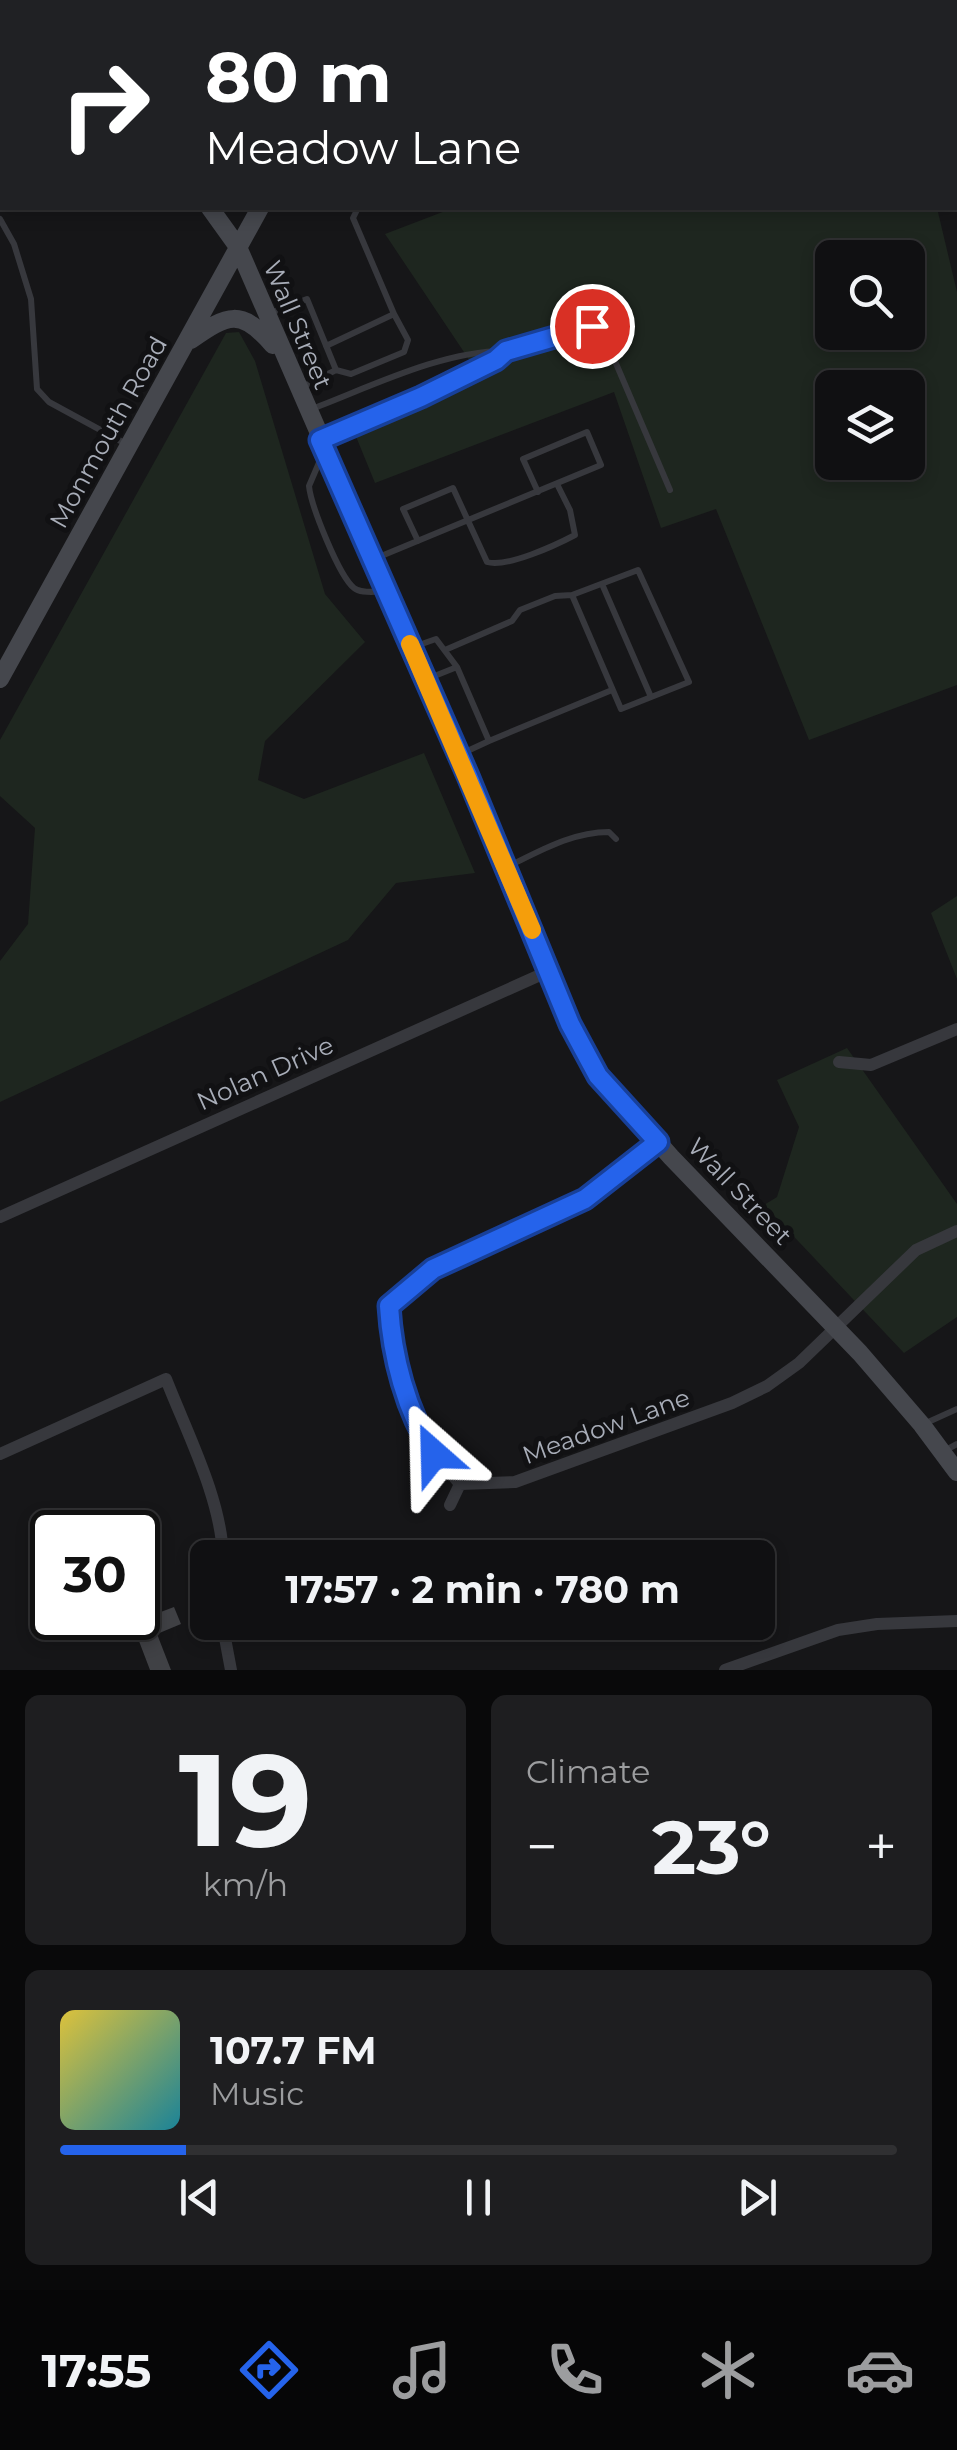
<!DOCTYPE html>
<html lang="en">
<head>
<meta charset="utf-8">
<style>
  body { margin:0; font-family:Montserrat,sans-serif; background:#1e1e20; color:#f1f3f6; height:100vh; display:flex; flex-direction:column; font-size:38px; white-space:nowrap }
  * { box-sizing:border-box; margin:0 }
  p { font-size:32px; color:#9c9d9f }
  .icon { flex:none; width:55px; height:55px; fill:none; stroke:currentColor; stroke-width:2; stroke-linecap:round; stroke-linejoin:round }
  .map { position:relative; height:1670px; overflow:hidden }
  .sheet { display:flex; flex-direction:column; gap:25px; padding:25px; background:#09090a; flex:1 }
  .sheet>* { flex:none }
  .banner { position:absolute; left:0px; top:0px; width:958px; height:210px; box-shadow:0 5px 15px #0003,0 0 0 2px #303032; background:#202124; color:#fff; overflow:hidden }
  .tools { position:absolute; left:815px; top:240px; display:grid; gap:20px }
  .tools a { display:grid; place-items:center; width:110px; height:110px; border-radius:15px; background:#101012; box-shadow:0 5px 15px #0003,0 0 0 2px #303032; font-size:50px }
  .speed { position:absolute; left:30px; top:1510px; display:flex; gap:20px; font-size:50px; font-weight:700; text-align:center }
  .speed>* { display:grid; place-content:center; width:130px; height:130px; border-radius:50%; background:#101012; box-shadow:0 5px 15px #0003,0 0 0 2px #303032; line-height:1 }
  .speed .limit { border:5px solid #111; border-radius:15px; background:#fff; color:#111 }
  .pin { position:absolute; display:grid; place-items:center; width:85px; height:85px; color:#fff; margin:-42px; border:5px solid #fff; border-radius:50%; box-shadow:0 2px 10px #0007 }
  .me { position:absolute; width:110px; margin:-55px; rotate:335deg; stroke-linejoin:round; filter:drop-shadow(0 0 8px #0008) }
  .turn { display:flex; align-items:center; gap:35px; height:210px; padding:0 40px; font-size:45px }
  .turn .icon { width:130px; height:130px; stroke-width:2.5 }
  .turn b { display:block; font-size:70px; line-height:85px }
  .big { font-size:75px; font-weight:700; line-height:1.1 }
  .sheet .widget { flex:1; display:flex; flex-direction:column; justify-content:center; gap:15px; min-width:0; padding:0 35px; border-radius:15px; background:#1e1e20 }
  .sheet .dial { align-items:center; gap:0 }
  .dial b { font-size:130px; line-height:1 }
  .song { display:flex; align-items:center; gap:30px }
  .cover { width:120px; height:120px; border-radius:15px; background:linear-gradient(135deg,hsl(50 70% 55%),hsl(190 70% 35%)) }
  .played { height:10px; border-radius:5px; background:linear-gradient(90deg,#2563eb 15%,#303032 15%) }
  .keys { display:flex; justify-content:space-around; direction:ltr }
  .heat { display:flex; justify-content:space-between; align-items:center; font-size:55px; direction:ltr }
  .sheet .tiles { flex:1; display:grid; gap:25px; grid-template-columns:1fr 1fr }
  .widget:last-child { grid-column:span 2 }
  .trip { position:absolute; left:190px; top:1540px; width:585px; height:100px; border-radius:15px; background:#101012; box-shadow:0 5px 15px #0003,0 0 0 2px #303032; font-weight:700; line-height:100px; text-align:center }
  .tabs { display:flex; height:160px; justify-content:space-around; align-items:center; background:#060607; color:#9c9d9f }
  .tabs .icon { width:70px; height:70px }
  .tabs .current { color:#2563eb }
  .tabs b { font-size:45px; color:#f1f3f6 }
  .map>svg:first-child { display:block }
</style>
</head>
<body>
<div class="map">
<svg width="957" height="1670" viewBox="0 0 957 1670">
  <rect width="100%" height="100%" fill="#161618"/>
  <path fill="#1e261f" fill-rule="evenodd" d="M 453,208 L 937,208 L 957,292 L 957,685 L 809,740 L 716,509 L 661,528 L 614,392 L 375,483 L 348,417 L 472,364 L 385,234 ZM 832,258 L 908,258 L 908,332 L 832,332 ZM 832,388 L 908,388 L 908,462 L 832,462 Z
    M 239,332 L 255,361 L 325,594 L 365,642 L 265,741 L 258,780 L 304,799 L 424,753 L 475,873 L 396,883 L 348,940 L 0,1102 L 0,961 L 28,924 L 35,828 L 0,796 L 0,740 L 226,333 Z
    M 957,896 L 957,979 L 931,913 Z
    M 847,1048 L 957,1204 L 957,1317 L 904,1353 L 764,1205 L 777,1197 L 799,1127 L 777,1080 Z"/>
  <path fill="#404145" d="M 174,1607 L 181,1624 L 157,1634 L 171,1670 L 150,1670 L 134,1628 L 151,1621 L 150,1616 Z"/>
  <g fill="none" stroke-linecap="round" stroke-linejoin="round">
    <path stroke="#37383d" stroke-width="6" d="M 188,0 L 189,2
      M 0,39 L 2,44
      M 0,83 L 2,88
      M 0,160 L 2,159
      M 0,219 L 14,244 L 31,299 L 37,389 L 49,402 L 128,445
      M 270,313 L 307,299 L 336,370 L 304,386
      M 326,346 L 394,314 L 353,218 L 358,208
      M 506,351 L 584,328 L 593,326 L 603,333 L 670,490
      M 336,370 L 351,374 L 404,352 L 408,340 L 394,314
      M 309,410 C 368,388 443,350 506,351 L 421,397 L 322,439
      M 324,451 L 309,486 C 311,506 339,576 354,588 C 361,594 375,591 385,592
      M 418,541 L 403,509 L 453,488 L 487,562 C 507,568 556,545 575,535 L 570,510 L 557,484
      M 374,559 L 601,465 L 587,432 L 523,459 L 538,492
      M 602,584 L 651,697
      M 413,647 L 436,639 L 457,667
      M 445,650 L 512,621 L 520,610 L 555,596 L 572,595 L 638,570 L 689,682 L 621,709 L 572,595
      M 427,679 L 457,667 L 489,741 L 463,753
      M 489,741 L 612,690
      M 507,867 C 540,851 572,832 609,832 L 616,839
      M 926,1423 L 957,1409
      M 944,1451 L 957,1444"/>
    <path stroke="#37383d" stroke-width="12" d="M 569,0 L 575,2
      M 790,0 L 791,2
      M 548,2 L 555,0
      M 839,1062 L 871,1065 L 957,1029
      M 658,1142 L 585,1199 L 433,1269 L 389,1306 C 394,1376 413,1431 460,1484 L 515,1482 L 732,1403 L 767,1386 L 799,1363 L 916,1250 L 957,1231
      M 0,1217 L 549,971
      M 166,1379 C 187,1433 222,1500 223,1558
      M 0,1454 L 166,1379
      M 450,1505 L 460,1484
      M 222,1622 L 231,1670
      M 725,1670 L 838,1630 L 877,1624 L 957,1621"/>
    <path stroke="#45474d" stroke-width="18" d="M 48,0 L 50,2
      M 371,2 L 373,0
      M 210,208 L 238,247 L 468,776 L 558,996 L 589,1064 L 671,1157 L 860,1353 L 922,1425 L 957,1472
      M 191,340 C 228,314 241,308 273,345
      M 0,679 L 260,208"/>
  </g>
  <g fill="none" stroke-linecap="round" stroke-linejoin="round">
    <defs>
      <path id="route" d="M 434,1454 C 406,1411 392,1356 389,1306 L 433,1269 L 585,1199 L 658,1142 L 598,1076 L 570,1024 L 468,776 L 320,440 L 421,397 L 496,360 L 506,351 L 592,326"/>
    </defs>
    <use href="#route" stroke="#184099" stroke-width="25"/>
    <use href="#route" stroke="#2563eb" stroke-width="18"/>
    <path stroke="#f59e0b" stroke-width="18" d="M 410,644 L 532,930"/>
  </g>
  <g text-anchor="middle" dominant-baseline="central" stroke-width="10" stroke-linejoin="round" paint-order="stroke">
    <g font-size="25" fill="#a8adb8" stroke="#111113">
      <text transform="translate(298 325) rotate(67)">Wall Street</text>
      <text transform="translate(108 432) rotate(-61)">Monmouth Road</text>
      <text transform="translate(265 1073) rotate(-24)">Nolan Drive</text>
      <text transform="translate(740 1191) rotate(46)">Wall Street</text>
      <text transform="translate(606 1426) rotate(-20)">Meadow Lane</text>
    </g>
  </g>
</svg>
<div class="tools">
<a><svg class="icon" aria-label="search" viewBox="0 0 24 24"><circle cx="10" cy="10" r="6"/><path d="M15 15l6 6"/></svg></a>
<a><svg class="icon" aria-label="layers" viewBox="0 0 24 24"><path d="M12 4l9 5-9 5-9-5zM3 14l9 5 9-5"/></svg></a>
</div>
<div class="speed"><div class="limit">30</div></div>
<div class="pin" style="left:592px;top:326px;background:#d93025"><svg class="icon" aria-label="arrive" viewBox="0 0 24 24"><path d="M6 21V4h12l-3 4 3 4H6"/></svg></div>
<svg class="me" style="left:434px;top:1454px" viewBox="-20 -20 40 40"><path d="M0-17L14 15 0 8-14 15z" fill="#2563eb" stroke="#fff" stroke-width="4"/></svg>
<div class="trip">17:57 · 2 min · 780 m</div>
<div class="banner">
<div class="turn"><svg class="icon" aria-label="right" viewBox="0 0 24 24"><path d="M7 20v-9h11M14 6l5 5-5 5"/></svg><div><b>80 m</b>Meadow Lane</div></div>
</div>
</div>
<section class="sheet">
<div class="tiles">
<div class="widget dial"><b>19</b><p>km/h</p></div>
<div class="widget"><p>Climate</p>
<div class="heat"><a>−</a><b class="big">23°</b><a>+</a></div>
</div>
<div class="widget">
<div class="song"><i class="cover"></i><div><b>107.7 FM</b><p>Music</p></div></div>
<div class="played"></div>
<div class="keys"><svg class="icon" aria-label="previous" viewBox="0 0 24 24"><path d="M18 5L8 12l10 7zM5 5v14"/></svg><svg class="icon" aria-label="pause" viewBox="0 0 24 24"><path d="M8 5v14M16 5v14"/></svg><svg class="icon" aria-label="next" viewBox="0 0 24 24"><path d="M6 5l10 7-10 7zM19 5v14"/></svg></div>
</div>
</div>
</section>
<nav class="tabs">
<b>17:55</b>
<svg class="icon current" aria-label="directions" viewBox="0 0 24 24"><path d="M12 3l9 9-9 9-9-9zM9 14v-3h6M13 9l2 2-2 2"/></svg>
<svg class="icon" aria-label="music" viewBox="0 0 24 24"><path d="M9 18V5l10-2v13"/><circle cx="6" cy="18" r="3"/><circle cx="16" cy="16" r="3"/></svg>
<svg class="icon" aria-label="phone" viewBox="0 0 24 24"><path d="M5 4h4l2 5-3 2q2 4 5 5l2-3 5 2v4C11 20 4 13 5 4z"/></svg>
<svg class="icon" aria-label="climate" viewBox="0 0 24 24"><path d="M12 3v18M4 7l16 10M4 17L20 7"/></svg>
<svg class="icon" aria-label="car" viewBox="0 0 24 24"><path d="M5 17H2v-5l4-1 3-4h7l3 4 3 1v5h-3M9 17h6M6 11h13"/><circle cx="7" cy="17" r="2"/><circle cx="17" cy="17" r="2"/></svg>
</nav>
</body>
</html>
